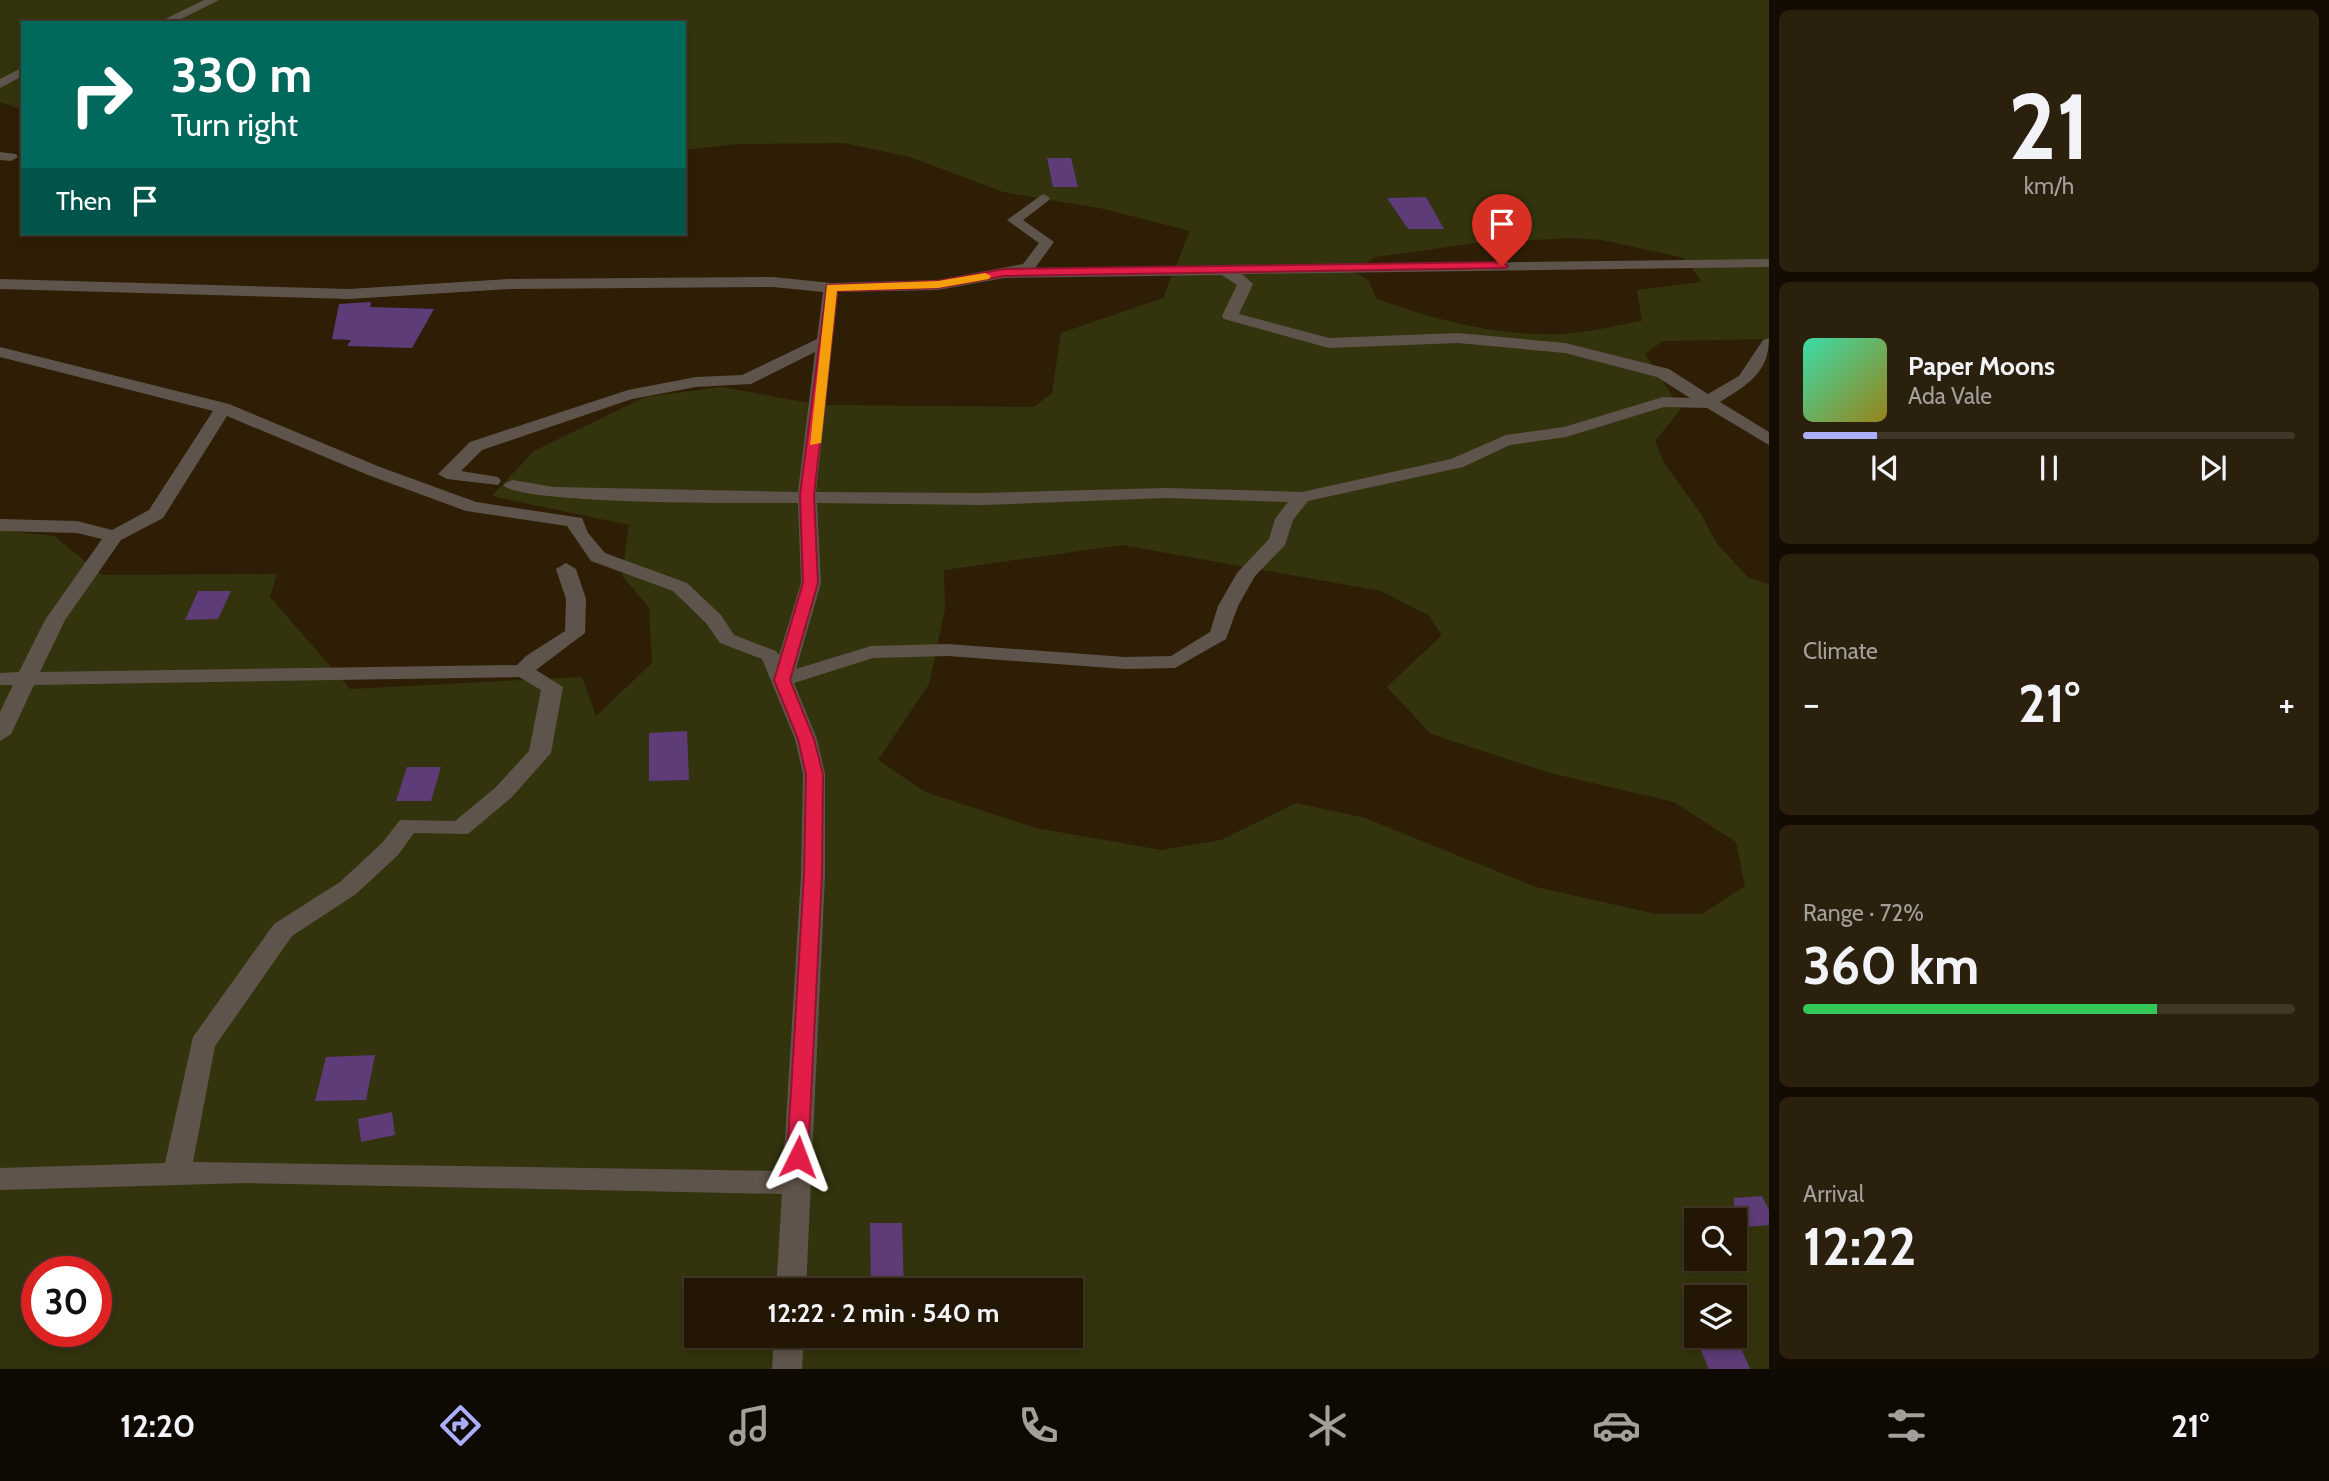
<!DOCTYPE html>
<html lang="en">
<head>
<meta charset="utf-8">
<style>
  body { margin:0; font-family:Cabin,sans-serif; background:#2b1f0e; color:#f1f3f6; height:100vh; display:flex; flex-direction:column; font-size:26px; white-space:nowrap }
  * { box-sizing:border-box; margin:0 }
  p { font-size:23px; color:#a39f9a }
  .icon { flex:none; width:38px; height:38px; fill:none; stroke:currentColor; stroke-width:2; stroke-linecap:round; stroke-linejoin:round }
  .map { position:relative; flex:1; overflow:hidden }
  .drawer { display:flex; flex-direction:column; gap:10px; padding:10px; background:#130c02; width:560px }
  .drawer>* { flex:none }
  .hud { position:absolute; left:21px; top:21px; width:665px; height:214px; border-radius:0px; box-shadow:0 4px 10px #0003,0 0 0 2px #403526; background:#00695c; color:#fff; overflow:hidden }
  .fabs { position:absolute; left:1684px; top:1208px; display:grid; gap:14px }
  .fabs a { display:grid; place-items:center; width:63px; height:63px; border-radius:0px; background:#231604; box-shadow:0 4px 10px #0003,0 0 0 2px #403526; font-size:35px }
  .speed { position:absolute; left:21px; top:1256px; display:flex; gap:14px; font-size:35px; font-weight:700; text-align:center }
  .speed>* { display:grid; place-content:center; width:91px; height:91px; border-radius:50%; background:#231604; box-shadow:0 4px 10px #0003,0 0 0 2px #403526; line-height:1 }
  .speed .limit { border:10px solid #d22; background:#fff; color:#111 }
  .pin { position:absolute; display:grid; place-items:center; width:60px; height:60px; color:#fff; margin:-72px -30px; border-radius:50% 50% 50% 0; rotate:-45deg; box-shadow:0 0 7px #0007 }
  .pin .icon { rotate:45deg }
  .me { position:absolute; width:77px; margin:-38px; rotate:3deg; stroke-linejoin:round; filter:drop-shadow(0 0 5px #0008) }
  .turn { display:flex; align-items:center; gap:24px; height:147px; padding:0 35px; font-size:32px }
  .turn .icon { width:91px; height:91px; stroke-width:2.5 }
  .turn b { display:block; font-size:49px; line-height:60px }
  .then { display:flex; align-items:center; height:66px; padding:0 35px; background:#0003; gap:14px; font-size:26px }
  .big { font-size:52px; font-weight:700; line-height:1.1 }
  .drawer .tile { flex:1; display:flex; flex-direction:column; justify-content:center; gap:10px; min-width:0; padding:0 24px; border-radius:10px; background:#2b1f0e }
  .drawer .dial { align-items:center; gap:0 }
  .dial b { font-size:91px; line-height:1 }
  .song { display:flex; align-items:center; gap:21px }
  .cover { width:84px; height:84px; border-radius:10px; background:linear-gradient(135deg,hsl(160 70% 55%),hsl(50 70% 35%)) }
  .played { height:7px; border-radius:4px; background:linear-gradient(90deg,#abaffb 15%,#403526 15%) }
  .keys { display:flex; justify-content:space-around; direction:ltr }
  .heat { display:flex; justify-content:space-between; align-items:center; font-size:38px; direction:ltr }
  .charge { height:10px; border-radius:5px; background:linear-gradient(90deg,#34c759 72%,#403526 0) }
  .trip { position:absolute; left:684px; top:1278px; width:399px; height:70px; border-radius:0px; background:#231604; box-shadow:0 4px 10px #0003,0 0 0 2px #403526; font-weight:700; line-height:70px; text-align:center }
  .menu { display:flex; height:112px; justify-content:space-around; align-items:center; background:#0e0902; color:#a39f9a }
  .menu .icon { width:49px; height:49px }
  .menu .active { color:#abaffb }
  .menu b { font-size:32px; color:#f1f3f6 }
  main { display:flex; flex:1; min-height:0 }
  .map>svg:first-child { display:block }
</style>
</head>
<body>
<main>
<div class="map">
<svg width="1769" height="1369" viewBox="0 0 1769 1369">
  <rect width="100%" height="100%" fill="#2f1e06"/>
  <path fill="#33340d" fill-rule="evenodd" d="M 0,0 L 1769,0 L 1769,339 L 1663,341 L 1645,354 L 1681,409 L 1655,441 L 1664,463 L 1701,514 L 1717,544 L 1749,578 L 1769,584 L 1769,1369 L 0,1369 L 0,530 L 54,536 L 102,575 L 277,574 L 270,597 L 350,689 L 582,677 L 596,716 L 652,663 L 649,607 L 622,576 L 629,525 L 492,496 L 534,451 L 645,397 L 721,387 L 820,405 L 1034,407 L 1052,393 L 1061,333 L 1163,298 L 1190,231 L 1104,209 L 1003,192 L 910,157 L 844,143 L 737,144 L 684,150 L 684,23 L 23,23 L 23,110 L 0,102 ZM 1571,238 L 1602,240 L 1684,258 L 1702,282 L 1637,290 L 1642,321 C 1616,325 1588,333 1562,334 C 1497,337 1437,320 1377,299 L 1368,280 L 1354,272 L 1375,257 L 1476,243 ZM 1122,545 L 1381,591 L 1428,615 L 1442,635 L 1387,687 L 1431,734 L 1550,773 L 1674,802 L 1736,842 L 1745,886 L 1702,914 L 1656,914 L 1536,887 L 1365,818 L 1296,803 L 1221,840 L 1161,850 L 1036,828 L 925,792 L 878,760 L 929,684 L 945,609 L 944,570 ZM 1696,1220 L 1734,1220 L 1734,1258 L 1696,1258 ZM 37,1272 L 96,1272 L 96,1332 L 37,1332 ZM 696,1290 L 1071,1290 L 1071,1335 L 696,1335 ZM 1696,1297 L 1734,1297 L 1734,1335 L 1696,1335 Z"/>
  <path fill="#5d3c78" d="M 1047,158 L 1071,158 L 1078,187 L 1053,187 Z
    M 1426,197 L 1444,229 L 1408,229 L 1387,198 Z
    M 371,302 L 370,307 L 434,309 L 412,348 L 347,346 L 351,340 L 332,339 L 339,304 Z
    M 198,591 L 231,591 L 218,619 L 185,620 Z
    M 687,731 L 689,780 L 649,781 L 649,733 Z
    M 407,767 L 441,767 L 431,801 L 396,801 Z
    M 375,1055 L 366,1100 L 315,1101 L 326,1057 Z
    M 392,1112 L 395,1135 L 361,1142 L 358,1119 Z
    M 1762,1196 L 1769,1210 L 1769,1225 L 1734,1228 L 1734,1198 Z
    M 870,1223 L 902,1223 L 904,1290 L 871,1290 Z
    M 1737,1339 L 1750,1369 L 1709,1369 L 1697,1341 Z"/>
  <g fill="none" stroke-linecap="round" stroke-linejoin="round">
    <path fill="#5f544b" fill-rule="evenodd" d="M 204,0 L 219,0 L 173,23 L 157,23 Z
      M 23,67 L 23,76 L 0,88 L 0,79 Z
      M 0,152 L 16,154 L 18,157 L 11,161 L 0,160 Z
      M 1043,194 L 1050,198 L 1048,201 L 1023,220 L 1054,242 L 1035,268 L 1769,259 L 1769,267 L 1242,274 L 1253,284 L 1239,314 L 1329,338 L 1458,333 L 1565,343 L 1669,369 L 1708,394 L 1739,376 L 1763,340 L 1769,338 C 1769,373 1747,385 1720,402 L 1769,432 L 1769,445 L 1707,408 L 1664,407 L 1566,437 L 1510,445 L 1463,467 L 1308,501 L 1293,520 L 1285,545 L 1255,576 L 1238,606 L 1226,639 L 1175,668 L 1125,669 L 948,656 L 873,658 L 794,683 L 817,739 L 825,774 L 825,875 L 806,1290 L 776,1290 L 782,1194 L 247,1183 L 0,1190 L 0,1168 L 165,1163 L 193,1037 L 274,924 L 340,882 L 382,843 L 400,820 L 455,821 L 495,788 L 529,751 L 541,690 L 519,677 L 34,685 L 11,734 L 0,741 L 0,712 L 13,685 L 0,685 L 0,673 L 19,672 L 45,620 L 102,539 L 77,533 L 0,531 L 0,519 L 77,521 L 112,530 L 149,510 L 213,411 L 0,357 L 0,347 L 229,404 L 380,467 L 476,502 L 582,518 L 588,533 L 605,553 L 687,583 L 721,615 L 734,635 L 776,651 L 779,655 L 801,583 L 798,503 C 758,503 520,505 503,485 L 512,480 L 554,487 L 798,492 L 815,352 L 751,384 L 696,387 L 632,399 L 482,450 L 461,471 L 498,477 L 501,481 L 498,485 L 447,479 L 438,474 L 470,442 L 628,390 L 696,377 L 742,375 L 817,339 L 823,292 L 773,287 L 509,289 L 349,299 L 0,289 L 0,279 L 349,289 L 509,279 L 773,277 L 831,283 L 938,280 L 1023,264 L 1039,243 L 1007,220 ZM 1222,275 L 1237,285 L 1222,316 L 1224,319 L 1329,348 L 1458,343 L 1565,353 L 1657,377 L 1690,398 L 1663,397 L 1564,427 L 1506,435 L 1451,459 L 1302,492 L 1166,488 L 983,493 L 816,492 L 838,292 L 938,290 L 1004,278 ZM 227,416 L 368,475 L 466,511 L 567,526 L 591,561 L 673,591 L 706,623 L 720,643 L 762,659 L 795,739 L 803,774 L 801,875 L 783,1171 L 193,1162 L 215,1046 L 292,936 L 356,894 L 398,855 L 414,833 L 468,834 L 511,798 L 551,753 L 563,687 L 536,670 L 585,633 L 586,599 L 576,569 L 566,563 L 556,569 L 566,599 L 565,631 L 526,656 L 517,665 L 40,672 L 65,620 L 121,540 L 163,518 ZM 1166,498 L 1288,502 L 1275,519 L 1269,539 L 1237,573 L 1218,606 L 1210,632 L 1171,656 L 1125,657 L 948,644 L 871,646 L 796,669 L 821,583 L 817,503 L 983,505 Z
      M 774,1335 L 804,1335 L 802,1369 L 772,1369 Z"/>
  </g>
  <path fill="#e11d48" stroke="#92132f" stroke-width="2" d="M 1502,262 L 1508,266 L 1506,268 L 1004,276 L 938,288 L 837,291 L 814,495 L 818,583 L 790,680 L 814,739 L 823,774 L 822,875 L 808,1157 L 805,1163 L 798,1166 L 790,1163 L 787,1157 L 804,875 L 806,774 L 798,739 L 774,680 L 803,583 L 800,495 L 827,285 L 938,281 L 1004,269 Z"/>
  <path fill="#f59e0b" d="M 985,273 L 991,276 L 989,279 L 938,288 L 837,291 L 821,443 L 810,445 L 827,285 L 938,281 Z"/>
</svg>
<div class="fabs">
<a><svg class="icon" aria-label="search" viewBox="0 0 24 24"><circle cx="10" cy="10" r="6"/><path d="M15 15l6 6"/></svg></a>
<a><svg class="icon" aria-label="layers" viewBox="0 0 24 24"><path d="M12 4l9 5-9 5-9-5zM3 14l9 5 9-5"/></svg></a>
</div>
<div class="speed"><div class="limit">30</div></div>
<div class="pin" style="left:1502px;top:266px;background:#d93025"><svg class="icon" aria-label="arrive" viewBox="0 0 24 24"><path d="M6 21V4h12l-3 4 3 4H6"/></svg></div>
<svg class="me" style="left:798px;top:1157px" viewBox="-20 -20 40 40"><path d="M0-17L14 15 0 8-14 15z" fill="#e11d48" stroke="#fff" stroke-width="4"/></svg>
<div class="trip">12:22 · 2 min · 540 m</div>
<div class="hud">
<div class="turn"><svg class="icon" aria-label="right" viewBox="0 0 24 24"><path d="M7 20v-9h11M14 6l5 5-5 5"/></svg><div><b>330 m</b>Turn right</div></div>
<div class="then">Then<svg class="icon" aria-label="arrive" viewBox="0 0 24 24"><path d="M6 21V4h12l-3 4 3 4H6"/></svg></div>
</div>
</div>
<section class="drawer">
<div class="tile dial"><b>21</b><p>km/h</p></div>
<div class="tile">
<div class="song"><i class="cover"></i><div><b>Paper Moons</b><p>Ada Vale</p></div></div>
<div class="played"></div>
<div class="keys"><svg class="icon" aria-label="previous" viewBox="0 0 24 24"><path d="M18 5L8 12l10 7zM5 5v14"/></svg><svg class="icon" aria-label="pause" viewBox="0 0 24 24"><path d="M8 5v14M16 5v14"/></svg><svg class="icon" aria-label="next" viewBox="0 0 24 24"><path d="M6 5l10 7-10 7zM19 5v14"/></svg></div>
</div>
<div class="tile"><p>Climate</p>
<div class="heat"><a>−</a><b class="big">21°</b><a>+</a></div>
</div>
<div class="tile"><p>Range · 72%</p><b class="big">360 km</b><div class="charge"></div></div>
<div class="tile"><p>Arrival</p><b class="big">12:22</b></div>
</section>
</main>
<nav class="menu">
<b>12:20</b>
<svg class="icon active" aria-label="directions" viewBox="0 0 24 24"><path d="M12 3l9 9-9 9-9-9zM9 14v-3h6M13 9l2 2-2 2"/></svg>
<svg class="icon" aria-label="music" viewBox="0 0 24 24"><path d="M9 18V5l10-2v13"/><circle cx="6" cy="18" r="3"/><circle cx="16" cy="16" r="3"/></svg>
<svg class="icon" aria-label="phone" viewBox="0 0 24 24"><path d="M5 4h4l2 5-3 2q2 4 5 5l2-3 5 2v4C11 20 4 13 5 4z"/></svg>
<svg class="icon" aria-label="climate" viewBox="0 0 24 24"><path d="M12 3v18M4 7l16 10M4 17L20 7"/></svg>
<svg class="icon" aria-label="car" viewBox="0 0 24 24"><path d="M5 17H2v-5l4-1 3-4h7l3 4 3 1v5h-3M9 17h6M6 11h13"/><circle cx="7" cy="17" r="2"/><circle cx="17" cy="17" r="2"/></svg>
<svg class="icon" aria-label="filters" viewBox="0 0 24 24"><path d="M4 7h16M4 17h16"/><circle cx="9" cy="7" r="2"/><circle cx="15" cy="17" r="2"/></svg>
<b>21°</b>
</nav>
</body>
</html>
